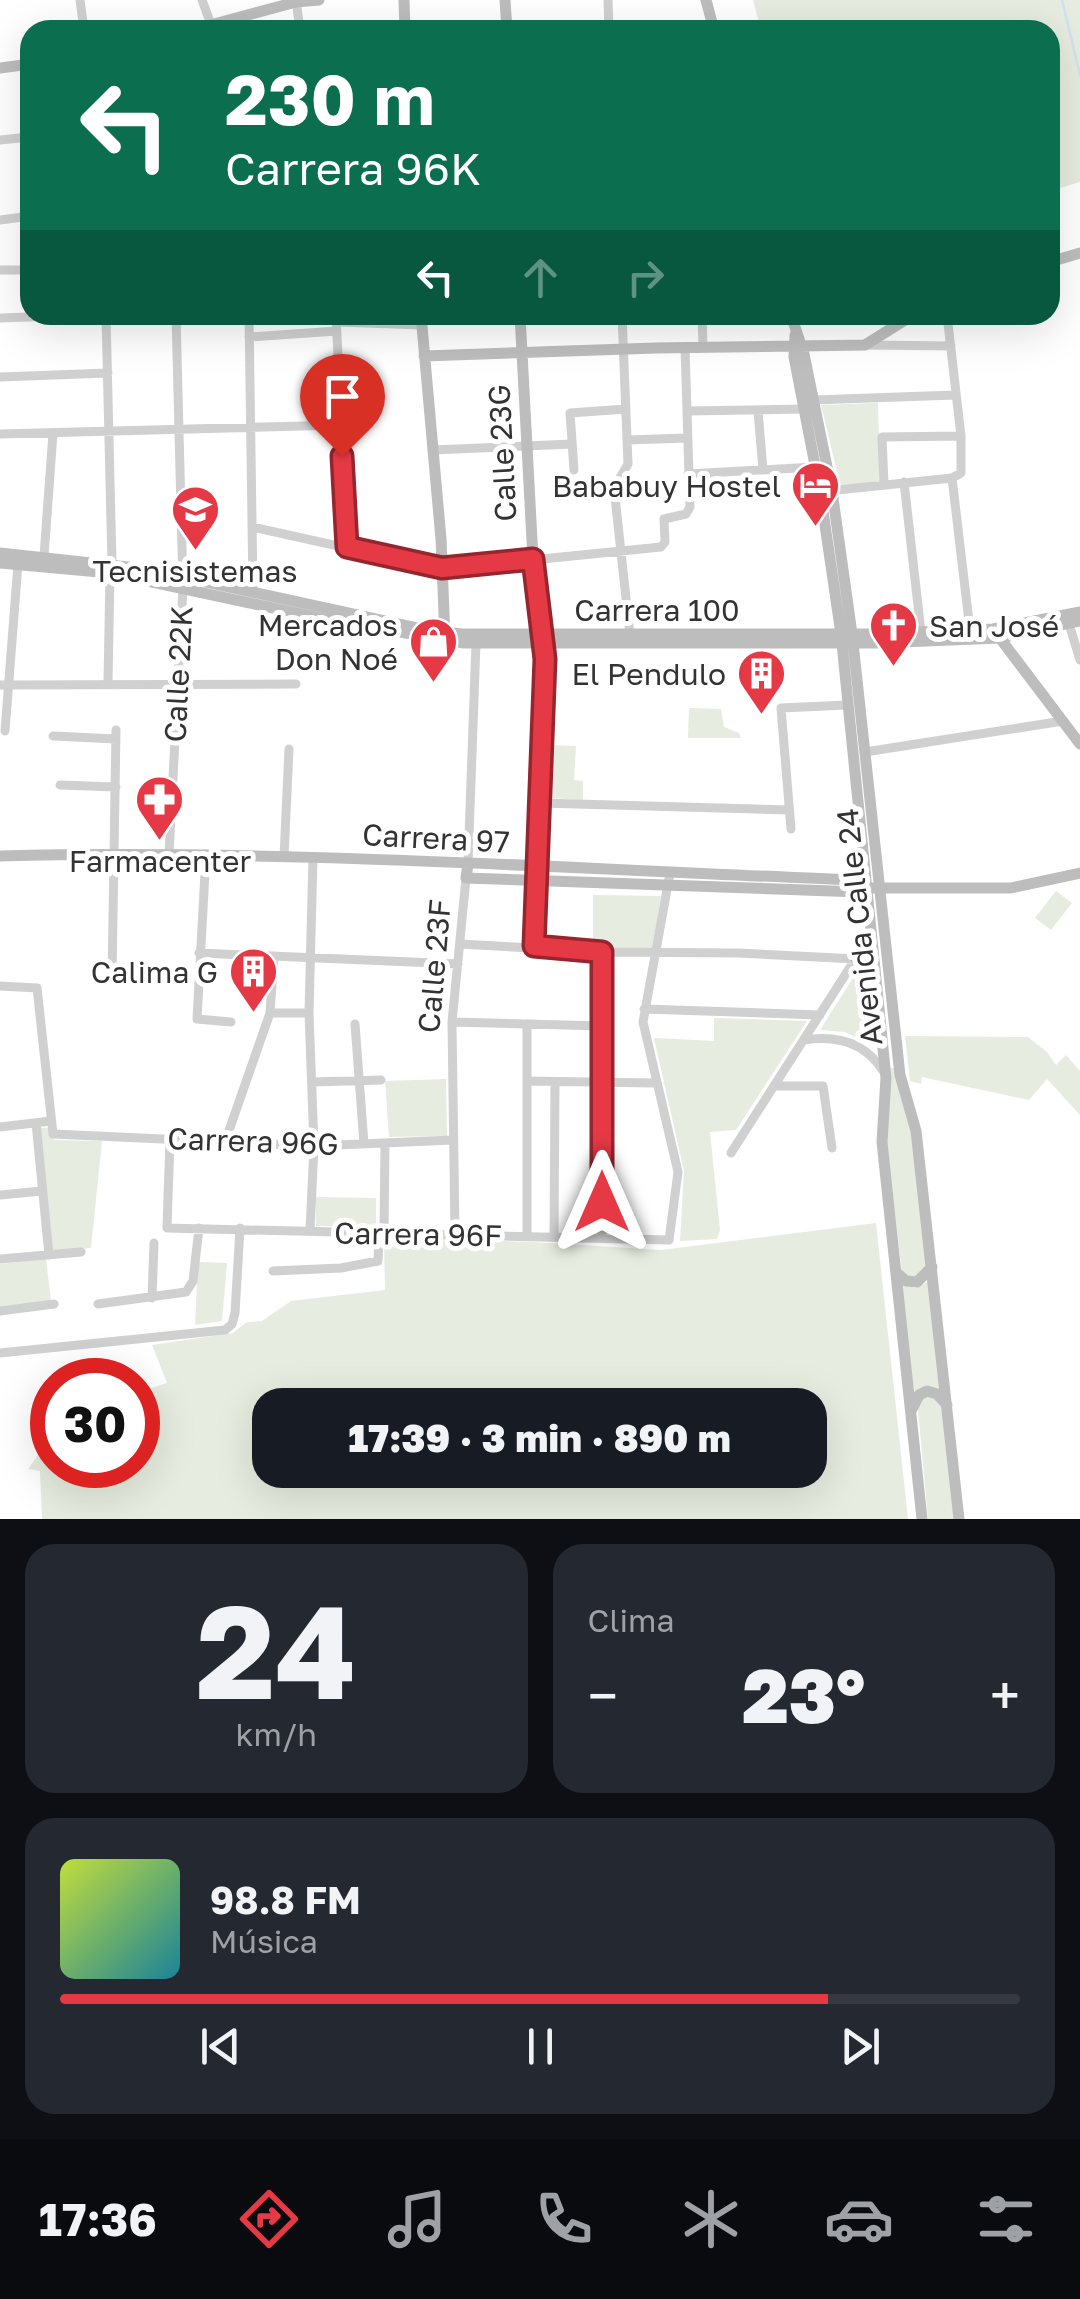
<!DOCTYPE html>
<html lang="es">
<head>
<meta charset="utf-8">
<style>
  body { margin:0; font-family:"Golos Text",sans-serif; background:#242831; color:#f1f3f6; height:100vh; display:flex; flex-direction:column; font-size:38px; white-space:nowrap }
  * { box-sizing:border-box; margin:0 }
  p { font-size:32px; color:#9ea1a6 }
  .icon { flex:none; width:55px; height:55px; fill:none; stroke:currentColor; stroke-width:2; stroke-linecap:round; stroke-linejoin:round }
  .map { position:relative; height:1519px; overflow:hidden }
  .side { display:flex; flex-direction:column; gap:25px; padding:25px; background:#0d0f14; flex:1 }
  .side>* { flex:none }
  .top-card { position:absolute; left:20px; top:20px; width:1040px; height:305px; border-radius:30px; box-shadow:0 10px 40px #0002; background:#0b6e4f; color:#fff; overflow:hidden }
  .speed { position:absolute; left:30px; top:1358px; display:flex; gap:20px; font-size:50px; font-weight:700; text-align:center }
  .speed>* { display:grid; place-content:center; width:130px; height:130px; border-radius:50%; background:#171b24; box-shadow:0 10px 40px #0002; line-height:1 }
  .speed .limit { border:15px solid #d22; background:#fff; color:#111 }
  .pin { position:absolute; display:grid; place-items:center; width:85px; height:85px; color:#fff; margin:-102px -42px; border-radius:50% 50% 50% 0; rotate:-45deg; box-shadow:0 0 10px #0007 }
  .pin .icon { rotate:45deg }
  .me { position:absolute; width:110px; margin:-55px; rotate:0deg; stroke-linejoin:round; filter:drop-shadow(0 0 8px #0008) }
  .turn { display:flex; align-items:center; gap:35px; height:210px; padding:0 40px; font-size:45px }
  .turn .icon { width:130px; height:130px; stroke-width:2.5 }
  .turn b { display:block; font-size:70px; line-height:85px }
  .lanes { display:flex; align-items:center; height:95px; padding:0 40px; background:#0003; justify-content:center; gap:50px; direction:ltr }
  .lanes .off { opacity:.35 }
  .big { font-size:75px; font-weight:800; line-height:1.1 }
  .side .tile { flex:1; display:flex; flex-direction:column; justify-content:center; gap:15px; min-width:0; padding:0 35px; border-radius:30px; background:#242831 }
  .side .dial { align-items:center; gap:0 }
  .dial b { font-size:130px; line-height:1 }
  .song { display:flex; align-items:center; gap:30px }
  .cover { width:120px; height:120px; border-radius:15px; background:linear-gradient(135deg,hsl(70 70% 55%),hsl(190 70% 35%)) }
  .played { height:10px; border-radius:5px; background:linear-gradient(90deg,#e63946 80%,#363941 80%) }
  .keys { display:flex; justify-content:space-around; direction:ltr }
  .heat { display:flex; justify-content:space-between; align-items:center; font-size:55px; direction:ltr }
  .side .tiles { flex:1; display:grid; gap:25px; grid-template-columns:1fr 1fr }
  .tile:last-child { grid-column:span 2 }
  .trip { position:absolute; left:252px; top:1388px; width:575px; height:100px; border-radius:30px; background:#171b24; box-shadow:0 10px 40px #0002; font-weight:800; line-height:100px; text-align:center }
  .tabs { display:flex; height:160px; justify-content:space-around; align-items:center; background:#090b0e; color:#9ea1a6 }
  .tabs .icon { width:70px; height:70px }
  .tabs .current { color:#e63946 }
  .tabs b { font-size:45px; color:#f1f3f6 }
  .map>svg:first-child { display:block }
</style>
</head>
<body>
<div class="map">
<svg width="1080" height="1519" viewBox="0 0 1080 1519">
  <rect width="100%" height="100%" fill="#fff"/>
  <path fill="#e6ecdf" fill-rule="evenodd" d="M 753,0 L 1080,0 L 1080,182 L 1050,191 L 1050,30 L 761,30 Z
    M 878,403 L 880,481 L 841,488 L 821,405 Z
    M 689,708 L 721,709 L 724,727 L 739,733 L 741,738 L 688,738 Z
    M 548,745 L 576,746 L 574,780 L 583,781 L 583,800 L 549,798 Z
    M 1056,891 L 1072,903 L 1051,930 L 1035,918 Z
    M 593,895 L 661,896 L 652,949 L 593,948 Z
    M 860,967 L 866,969 L 874,1046 L 845,1032 L 820,1030 Z
    M 714,1018 L 807,1021 L 736,1130 L 710,1132 L 720,1230 L 717,1239 L 680,1241 L 684,1171 L 654,1038 L 714,1041 Z
    M 905,1036 L 1028,1037 L 1047,1052 L 1056,1065 L 1066,1055 L 1080,1071 L 1080,1115 L 1047,1079 L 1029,1100 L 922,1077 L 921,1084 L 910,1081 Z
    M 890,1068 L 895,1068 L 909,1118 L 928,1263 L 916,1279 L 902,1273 L 886,1135 Z
    M 446,1079 L 447,1136 L 389,1137 L 385,1081 Z
    M 40,1128 L 49,1128 L 54,1140 L 102,1141 L 91,1248 L 52,1252 Z
    M 316,1197 L 376,1198 L 376,1227 L 316,1226 Z
    M 876,1223 L 908,1519 L 42,1519 L 40,1471 L 28,1469 L 41,1451 L 40,1436 L 52,1420 L 52,1465 L 138,1465 L 138,1392 L 167,1383 L 152,1345 L 233,1333 L 247,1322 L 262,1321 L 291,1301 L 385,1290 L 384,1237 L 532,1242 L 661,1250 ZM 270,1405 L 810,1405 L 810,1470 L 270,1470 Z
    M 46,1259 L 51,1301 L 0,1307 L 0,1264 Z
    M 198,1262 L 227,1263 L 222,1321 L 195,1325 Z
    M 929,1281 L 941,1392 L 929,1386 L 913,1393 L 902,1285 L 916,1288 Z
    M 929,1396 L 938,1401 L 941,1407 L 954,1519 L 928,1519 L 918,1409 L 923,1397 Z"/>
  <g fill="none" stroke-linecap="round" stroke-linejoin="round">
    <path stroke="#cfe2ee" stroke-width="2.5" d="M 1062,0 L 1080,75"/>
    <path stroke="#d0d0d0" stroke-width="9" d="M 80,0 L 84,30
      M 202,0 L 212,27
      M 296,0 L 300,30
      M 608,0 L 609,30
      M 0,140 L 30,137
      M 0,220 L 30,216
      M 0,270 L 30,270
      M 106,315 L 112,563
      M 249,315 L 253,590
      M 336,315 L 347,547
      M 622,315 L 628,464 L 615,486 L 615,497 L 630,635
      M 702,315 L 703,347
      M 0,318 L 87,315
      M 337,322 L 422,325
      M 249,337 L 337,331
      M 868,345 L 951,346
      M 0,377 L 108,373
      M 813,400 L 955,395
      M 687,411 L 803,409
      M 758,411 L 763,470
      M 0,434 L 341,425
      M 627,440 L 687,438
      M 432,450 L 572,444
      M 574,470 L 570,413 L 626,409
      M 688,474 L 815,467
      M 952,478 L 970,630
      M 904,482 L 921,632
      M 884,484 L 882,437 L 961,436
      M 828,491 L 952,478 L 961,473 L 961,436 L 947,315
      M 252,527 L 442,569 L 661,547 L 665,542 L 664,519 L 686,514 L 690,507 L 685,347
      M 44,556 L 53,433
      M 1069,624 L 1080,660
      M 108,683 L 110,573
      M 0,685 L 296,684
      M 5,731 L 18,564
      M 53,736 L 116,739
      M 865,752 L 1063,721
      M 60,785 L 116,787
      M 541,803 L 789,810
      M 791,829 L 781,708 L 847,705
      M 169,854 L 183,587 L 176,315
      M 206,854 L 197,1019 L 231,1022
      M 284,857 L 289,749
      M 468,864 L 476,643
      M 460,944 L 602,952 L 738,953 L 856,959
      M 534,946 L 538,881
      M 602,952 L 602,1238
      M 199,953 L 458,964
      M 112,979 L 116,730
      M 0,986 L 37,988 L 53,1134 L 314,1146 L 453,1140
      M 644,1009 L 820,1015
      M 270,1013 L 309,1013
      M 452,1022 L 602,1026
      M 355,1024 L 364,1144
      M 804,1040 C 836,1035 865,1042 883,1071
      M 527,1081 L 655,1083
      M 312,1082 L 381,1080
      M 774,1086 L 823,1086 L 832,1148
      M 36,1123 L 49,1255
      M 0,1127 L 51,1121
      M 170,1139 L 167,1228 L 669,1240 L 678,1172 L 643,1022 L 670,873
      M 225,1142 L 270,1013 L 274,956
      M 731,1153 L 872,933
      M 0,1195 L 42,1191
      M 310,1231 L 314,1146 L 309,1013 L 313,857
      M 384,1232 L 385,1143
      M 455,1234 L 452,1022 L 466,878
      M 527,1236 L 527,1024
      M 554,1237 L 555,1082
      M 0,1259 L 81,1252
      M 273,1271 L 341,1268 L 378,1261 L 379,1232
      M 152,1298 L 154,1243
      M 98,1304 L 186,1292 L 193,1281 L 199,1228
      M 0,1311 L 54,1304
      M 0,1353 L 225,1330 L 232,1324 L 235,1313 L 240,1228"/>
    <path stroke="#bdbdbd" stroke-width="11" d="M 404,0 L 405,30
      M 505,0 L 507,30
      M 706,0 L 714,30
      M 192,30 L 296,2 L 319,0
      M 0,68 L 30,64
      M 1050,262 L 1080,253
      M 421,315 L 441,539 L 445,638
      M 520,315 L 533,559 L 545,659 L 539,872
      M 791,315 L 804,354 L 832,491 L 852,634 L 900,1075 L 916,1131 L 959,1519
      M 795,335 L 794,357 L 820,491 L 841,634 L 886,1078 L 882,1142 L 922,1519
      M 424,356 L 656,348 L 865,345 L 913,315
      M 0,553 L 146,569 L 427,630 L 462,634 L 867,634 L 993,629 L 1080,612
      M 0,563 L 110,573 L 324,619 L 464,643 L 877,643 L 1000,638 L 1080,621
      M 996,633 L 1080,744
      M 0,856 C 285,849 571,869 856,880 L 867,888
      M 468,864 L 466,878 L 860,892 L 867,888 L 1011,888 L 1080,873
      M 856,959 L 875,968
      M 897,1273 L 906,1281 L 917,1282 L 932,1267
      M 912,1409 L 919,1395 L 927,1391 L 937,1394 L 947,1405"/>
  </g>
  <g fill="none" stroke-linecap="round" stroke-linejoin="round">
    <defs>
      <path id="route" d="M 342,456 L 347,547 L 442,568 L 533,559 L 545,659 L 534,946 L 602,952 L 602,1202"/>
    </defs>
    <use href="#route" stroke="#96252e" stroke-width="25"/>
    <use href="#route" stroke="#e63946" stroke-width="18"/>
  </g>
  <defs>
    <symbol id="hotel-pin" viewBox="-11 -11 22 30"><path d="M0 17L-7.5 6A9.5 9.5 0 1 1 7.5 6Z" fill="#e63946" stroke="#fff"/><path d="M-6-4.5h1.5V1H6V5H4.5V3h-9V5H-6ZM-4 0a1.8 1.8 0 1 1 3.6 0ZM.5 0V-2.5h3Q6-2.5 6 0Z" fill="#fff"/></symbol>
    <symbol id="university-pin" viewBox="-11 -11 22 30"><path d="M0 17L-7.5 6A9.5 9.5 0 1 1 7.5 6Z" fill="#e63946" stroke="#fff"/><path d="M0-5L7-2L0 1L-7-2ZM-4 1L0 2.5L4 1V4Q0 6-4 4Z" fill="#fff"/></symbol>
    <symbol id="church-pin" viewBox="-11 -11 22 30"><path d="M0 17L-7.5 6A9.5 9.5 0 1 1 7.5 6Z" fill="#e63946" stroke="#fff"/><path d="M-1.2-6h2.4v3.5h3.3v2.4h-3.3V6h-2.4V-.1h-3.3v-2.4h3.3Z" fill="#fff"/></symbol>
    <symbol id="shop-pin" viewBox="-11 -11 22 30"><path d="M0 17L-7.5 6A9.5 9.5 0 1 1 7.5 6Z" fill="#e63946" stroke="#fff"/><path d="M-5-2.5h2.3a2.7 3.5 0 0 1 5.4 0H5L5.5 6h-11ZM-1.5-2.5h3a1.5 2.3 0 0 0-3 0Z" fill="#fff"/></symbol>
    <symbol id="building-pin" viewBox="-11 -11 22 30"><path d="M0 17L-7.5 6A9.5 9.5 0 1 1 7.5 6Z" fill="#e63946" stroke="#fff"/><path d="M-4-6H4V6H1V3H-1V6H-4ZM-2.5-4.3h1.7v1.8h-1.7ZM.8-4.3h1.7v1.8H.8ZM-2.5-1h1.7V.8h-1.7ZM.8-1h1.7V.8H.8Z" fill="#fff"/></symbol>
    <symbol id="pharmacy-pin" viewBox="-11 -11 22 30"><path d="M0 17L-7.5 6A9.5 9.5 0 1 1 7.5 6Z" fill="#e63946" stroke="#fff"/><path d="M-2-6h4v4h4v4h-4v4h-4v-4h-4v-4h4Z" fill="#fff"/></symbol>
  </defs>
  <g fill-rule="evenodd">
    <use href="#hotel-pin" x="788" y="458" width="55" height="75"/>
    <use href="#university-pin" x="168" y="482" width="55" height="75"/>
    <use href="#church-pin" x="866" y="598" width="55" height="75"/>
    <use href="#shop-pin" x="406" y="614" width="55" height="75"/>
    <use href="#building-pin" x="734" y="646" width="55" height="75"/>
    <use href="#pharmacy-pin" x="132" y="772" width="55" height="75"/>
    <use href="#building-pin" x="226" y="944" width="55" height="75"/>
  </g>
  <g text-anchor="middle" dominant-baseline="central" stroke-width="10" stroke-linejoin="round" paint-order="stroke">
    <g font-size="30" fill="#333" stroke="#fff">
      <text transform="translate(502 453) rotate(-93)">Calle 23G</text>
      <text x="657" y="610">Carrera 100</text>
      <text transform="translate(178 674) rotate(-87)">Calle 22K</text>
      <text transform="translate(436 838) rotate(3)">Carrera 97</text>
      <text transform="translate(859 927) rotate(-96)">Avenida Calle 24</text>
      <text transform="translate(434 966) rotate(-85)">Calle 23F</text>
      <text transform="translate(253 1141) rotate(2)">Carrera 96G</text>
      <text transform="translate(418 1234) rotate(1)">Carrera 96F</text>
    </g>
    <g font-size="30" fill="#333" stroke="#fff" text-anchor="end">
      <text x="781" y="486">Bababuy Hostel</text>
      <text x="195" y="571" text-anchor="middle">Tecnisistemas</text>
      <text x="398" y="625">Mercados<tspan x="398" dy="34">Don Noé</tspan></text>
      <text x="929" y="626" text-anchor="start">San José</text>
      <text x="726" y="674">El Pendulo</text>
      <text x="160" y="861" text-anchor="middle">Farmacenter</text>
      <text x="218" y="972">Calima G</text>
    </g>
  </g>
</svg>
<div class="speed"><div class="limit">30</div></div>
<div class="pin" style="left:342px;top:456px;background:#d93025"><svg class="icon" aria-label="arrive" viewBox="0 0 24 24"><path d="M6 21V4h12l-3 4 3 4H6"/></svg></div>
<svg class="me" style="left:602px;top:1202px" viewBox="-20 -20 40 40"><path d="M0-17L14 15 0 8-14 15z" fill="#e63946" stroke="#fff" stroke-width="4"/></svg>
<div class="trip">17:39 · 3 min · 890 m</div>
<div class="top-card">
<div class="turn"><svg class="icon" aria-label="left" viewBox="0 0 24 24"><path d="M17 20v-9H6M10 6l-5 5 5 5"/></svg><div><b>230 m</b>Carrera 96K</div></div>
<div class="lanes"><svg class="icon" aria-label="left" viewBox="0 0 24 24"><path d="M17 20v-9H6M10 6l-5 5 5 5"/></svg><svg class="icon off" aria-label="ahead" viewBox="0 0 24 24"><path d="M12 20V5M6 11l6-6 6 6"/></svg><svg class="icon off" aria-label="right" viewBox="0 0 24 24"><path d="M7 20v-9h11M14 6l5 5-5 5"/></svg></div>
</div>
</div>
<section class="side">
<div class="tiles">
<div class="tile dial"><b>24</b><p>km/h</p></div>
<div class="tile"><p>Clima</p>
<div class="heat"><a>−</a><b class="big">23°</b><a>+</a></div>
</div>
<div class="tile">
<div class="song"><i class="cover"></i><div><b>98.8 FM</b><p>Música</p></div></div>
<div class="played"></div>
<div class="keys"><svg class="icon" aria-label="previous" viewBox="0 0 24 24"><path d="M18 5L8 12l10 7zM5 5v14"/></svg><svg class="icon" aria-label="pause" viewBox="0 0 24 24"><path d="M8 5v14M16 5v14"/></svg><svg class="icon" aria-label="next" viewBox="0 0 24 24"><path d="M6 5l10 7-10 7zM19 5v14"/></svg></div>
</div>
</div>
</section>
<nav class="tabs">
<b>17:36</b>
<svg class="icon current" aria-label="directions" viewBox="0 0 24 24"><path d="M12 3l9 9-9 9-9-9zM9 14v-3h6M13 9l2 2-2 2"/></svg>
<svg class="icon" aria-label="music" viewBox="0 0 24 24"><path d="M9 18V5l10-2v13"/><circle cx="6" cy="18" r="3"/><circle cx="16" cy="16" r="3"/></svg>
<svg class="icon" aria-label="phone" viewBox="0 0 24 24"><path d="M5 4h4l2 5-3 2q2 4 5 5l2-3 5 2v4C11 20 4 13 5 4z"/></svg>
<svg class="icon" aria-label="climate" viewBox="0 0 24 24"><path d="M12 3v18M4 7l16 10M4 17L20 7"/></svg>
<svg class="icon" aria-label="car" viewBox="0 0 24 24"><path d="M5 17H2v-5l4-1 3-4h7l3 4 3 1v5h-3M9 17h6M6 11h13"/><circle cx="7" cy="17" r="2"/><circle cx="17" cy="17" r="2"/></svg>
<svg class="icon" aria-label="filters" viewBox="0 0 24 24"><path d="M4 7h16M4 17h16"/><circle cx="9" cy="7" r="2"/><circle cx="15" cy="17" r="2"/></svg>
</nav>
</body>
</html>
